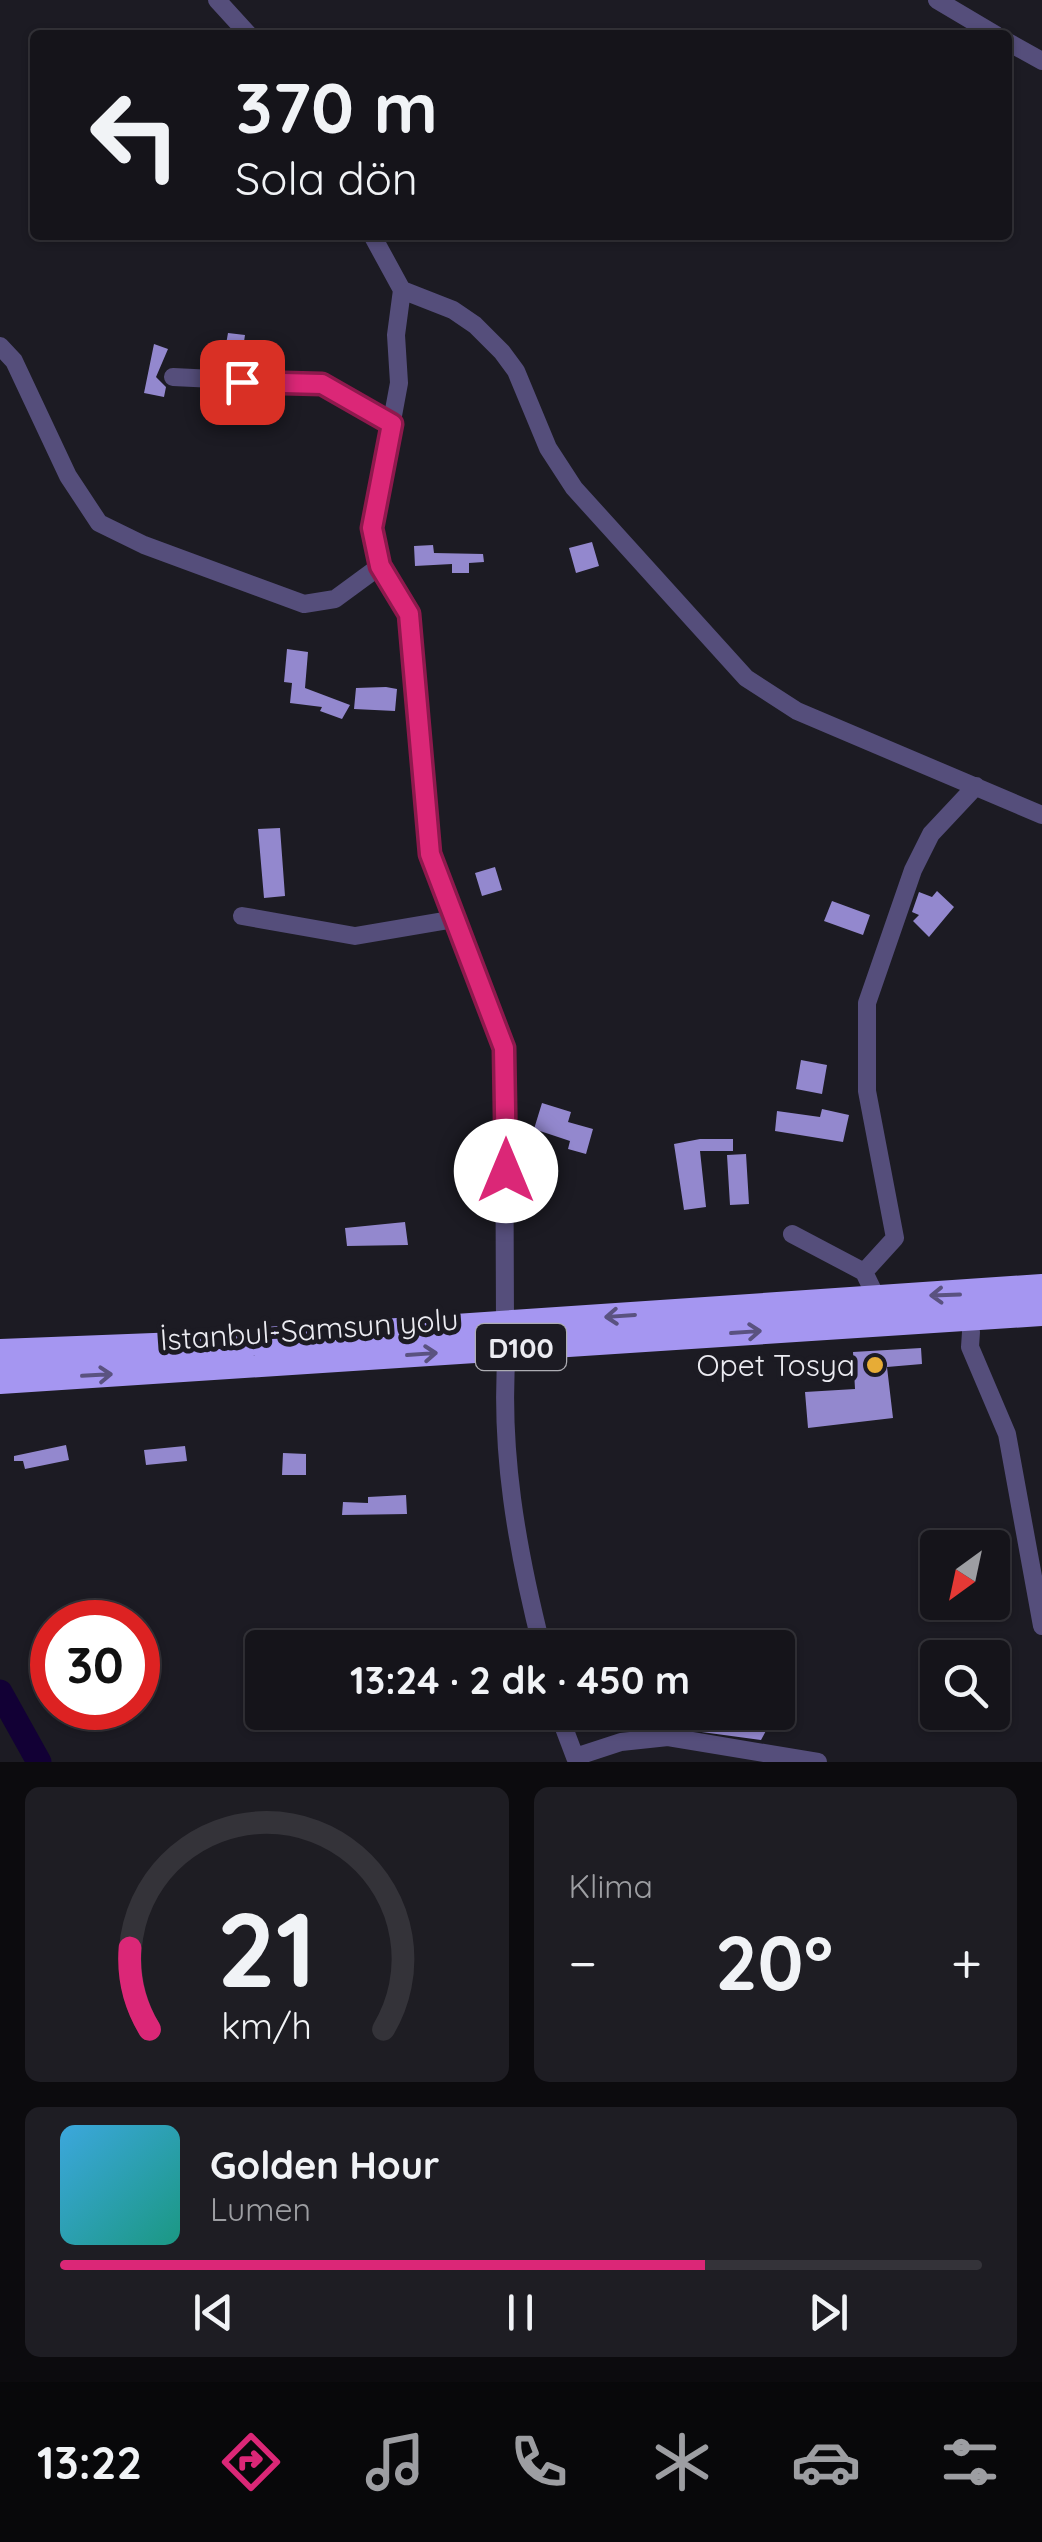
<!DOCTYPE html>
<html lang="tr">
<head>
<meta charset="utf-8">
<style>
  body { margin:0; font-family:Quicksand,sans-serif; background:#1e1d23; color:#f1f3f6; height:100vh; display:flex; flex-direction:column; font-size:38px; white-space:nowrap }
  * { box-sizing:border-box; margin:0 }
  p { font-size:32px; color:#9d9ea2 }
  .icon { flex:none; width:55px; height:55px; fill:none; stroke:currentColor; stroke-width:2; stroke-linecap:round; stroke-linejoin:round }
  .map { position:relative; height:1762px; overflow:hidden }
  .details { display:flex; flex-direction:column; gap:25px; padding:25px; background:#0c0b0e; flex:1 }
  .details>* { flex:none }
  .hud { position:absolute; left:30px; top:30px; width:982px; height:210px; border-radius:10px; box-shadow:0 2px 8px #0004,0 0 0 2px #343339; background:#15141a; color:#f1f3f6; overflow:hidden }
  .needle { width:65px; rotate:213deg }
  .fabs { position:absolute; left:920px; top:1530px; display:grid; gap:20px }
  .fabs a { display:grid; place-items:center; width:90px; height:90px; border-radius:10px; background:#15141a; box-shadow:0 2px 8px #0004,0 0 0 2px #343339; font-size:50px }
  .speed { position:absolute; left:30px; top:1600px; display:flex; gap:20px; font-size:50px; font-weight:700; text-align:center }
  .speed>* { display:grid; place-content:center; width:130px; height:130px; border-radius:50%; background:#15141a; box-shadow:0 2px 8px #0004,0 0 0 2px #343339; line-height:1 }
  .speed .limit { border:15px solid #d22; background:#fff; color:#111 }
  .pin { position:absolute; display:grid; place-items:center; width:85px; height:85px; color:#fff; margin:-42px; border-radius:20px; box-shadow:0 5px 15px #0006 }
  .me { position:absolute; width:110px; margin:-55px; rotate:0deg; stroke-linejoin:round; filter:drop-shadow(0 0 8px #0008) }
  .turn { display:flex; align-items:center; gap:35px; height:210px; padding:0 40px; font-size:45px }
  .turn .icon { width:130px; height:130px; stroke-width:2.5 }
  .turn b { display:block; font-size:70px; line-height:85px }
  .big { font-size:75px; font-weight:700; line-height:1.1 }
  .details .widget { flex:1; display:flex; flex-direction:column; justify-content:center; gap:15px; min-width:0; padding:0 35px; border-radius:15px; background:#1e1d23 }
  .details .dial { align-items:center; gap:0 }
  .dial svg { height:260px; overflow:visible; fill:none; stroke:#343339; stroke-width:7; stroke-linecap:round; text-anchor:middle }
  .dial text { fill:#f1f3f6; stroke:none }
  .song { display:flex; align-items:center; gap:30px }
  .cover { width:120px; height:120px; border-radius:15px; background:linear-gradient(135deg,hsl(200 70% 55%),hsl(170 70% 35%)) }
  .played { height:10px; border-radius:5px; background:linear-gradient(90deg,#db2777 70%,#343339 70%) }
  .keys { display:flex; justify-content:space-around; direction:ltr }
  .heat { display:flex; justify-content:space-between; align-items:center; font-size:55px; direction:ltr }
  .details .tiles { flex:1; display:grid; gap:25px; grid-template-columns:1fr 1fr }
  .widget:last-child { grid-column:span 2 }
  .trip { position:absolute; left:245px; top:1630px; width:550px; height:100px; border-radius:10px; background:#15141a; box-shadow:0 2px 8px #0004,0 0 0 2px #343339; font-weight:700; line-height:100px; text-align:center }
  .menu { display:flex; height:160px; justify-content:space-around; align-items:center; background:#08080a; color:#9d9ea2 }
  .menu .icon { width:70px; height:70px }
  .menu .on { color:#db2777 }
  .menu b { font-size:45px; color:#f1f3f6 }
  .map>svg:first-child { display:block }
</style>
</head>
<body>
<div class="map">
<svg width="1042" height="1762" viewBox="0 0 1042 1762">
  <rect width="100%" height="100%" fill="#1c1b23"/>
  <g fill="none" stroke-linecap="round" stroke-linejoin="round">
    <path stroke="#120035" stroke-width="25" d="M 0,1692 L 39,1762"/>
  </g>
  <path fill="#9388ce" d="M 228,333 L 245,335 L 240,368 L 222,367 Z
    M 154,344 L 168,349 L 156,377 L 166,387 L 164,397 L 144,393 Z
    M 592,542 L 599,566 L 576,573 L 569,548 Z
    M 433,545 L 434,553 L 483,554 L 484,562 L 469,563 L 469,573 L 452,573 L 452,564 L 415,566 L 414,546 Z
    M 287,649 L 308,652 L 305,688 L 350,705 L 342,719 L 320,711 L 322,707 L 290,703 L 292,683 L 284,682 Z
    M 386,687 L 397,689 L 395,711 L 354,709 L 356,688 Z
    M 280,828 L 285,896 L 264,898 L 258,829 Z
    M 495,867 L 502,890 L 482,896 L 475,873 Z
    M 937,891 L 954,907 L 929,937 L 913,921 L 919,915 L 912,912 L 919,892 L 932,897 Z
    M 832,901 L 870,915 L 863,935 L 824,921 Z
    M 801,1060 L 827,1065 L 822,1094 L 796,1089 Z
    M 542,1103 L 571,1112 L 568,1122 L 593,1129 L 586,1154 L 568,1149 L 570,1141 L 534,1129 Z
    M 822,1109 L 849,1115 L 843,1142 L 775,1131 L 777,1111 L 820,1117 Z
    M 700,1139 L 733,1139 L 733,1151 L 700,1151 L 706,1207 L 684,1210 L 674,1144 Z
    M 746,1154 L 749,1204 L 730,1205 L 727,1155 Z
    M 405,1222 L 408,1245 L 347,1246 L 345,1228 Z
    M 921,1348 L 922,1364 L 887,1367 L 893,1418 L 808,1428 L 805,1392 L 855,1389 L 853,1352 Z
    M 66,1445 L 69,1460 L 25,1469 L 23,1461 L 14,1461 L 14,1456 Z
    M 185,1446 L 187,1461 L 146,1465 L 144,1450 Z
    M 283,1453 L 306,1454 L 306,1475 L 282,1475 Z
    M 406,1495 L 407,1514 L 342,1515 L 343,1502 L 368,1503 L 368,1497 Z
    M 750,1712 L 778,1712 L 776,1728 L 768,1727 L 761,1740 L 657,1726 L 657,1713 L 675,1713 L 720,1720 L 748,1731 Z"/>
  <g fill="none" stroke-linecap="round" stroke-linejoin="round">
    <path stroke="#554e7b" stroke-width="18" d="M 217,0 L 249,35
      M 937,0 L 996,35
      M 1008,42 L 1042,61
      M 372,235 L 402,290 L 396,335 L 399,383 L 372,529 L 380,566 L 409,614 L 430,854 L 504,1048 L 505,1324
      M 402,290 L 453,310 L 475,325 L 502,352 L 516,371 L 548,448 L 574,488 L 746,678 L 797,711 L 1042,815
      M 0,346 L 14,361 L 68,476 L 99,523 L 144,545 L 304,604 L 335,599 L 380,566
      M 173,377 L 321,384 L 392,424
      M 242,916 L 355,936 L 455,919
      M 792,1234 L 864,1272 L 877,1299
      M 864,1272 L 895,1238 L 867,1091 L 867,1003 L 913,870 L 931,834 L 976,786
      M 971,1332 L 970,1347 L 1007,1434 L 1042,1626
      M 507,1348 C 499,1450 517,1549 542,1648
      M 558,1712 L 575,1757 L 621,1742 L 668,1737 L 818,1762"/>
    <path stroke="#a596f1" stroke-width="28" d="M 0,1353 L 205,1345 L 1042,1288
      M 0,1380 L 1042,1312"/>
  </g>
  <defs><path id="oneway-shaft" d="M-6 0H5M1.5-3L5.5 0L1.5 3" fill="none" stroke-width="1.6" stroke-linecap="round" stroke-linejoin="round" transform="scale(2.5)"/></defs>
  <g stroke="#5a5280">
    <use href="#oneway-shaft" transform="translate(945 1295) rotate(178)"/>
    <use href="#oneway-shaft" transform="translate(620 1316) rotate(176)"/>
    <use href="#oneway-shaft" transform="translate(746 1332) rotate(-4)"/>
    <use href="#oneway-shaft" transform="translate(422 1354) rotate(-4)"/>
    <use href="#oneway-shaft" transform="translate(97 1375) rotate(-3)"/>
  </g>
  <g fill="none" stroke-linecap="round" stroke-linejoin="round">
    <defs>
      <path id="route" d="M 242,382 L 322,384 L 392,424 L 372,528 L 380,566 L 409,614 L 430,854 L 504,1048 L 506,1171"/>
    </defs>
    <use href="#route" stroke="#8e194d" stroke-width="25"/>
    <use href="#route" stroke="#db2777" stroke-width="18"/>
  </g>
  <circle fill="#e7ac36" stroke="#1c1b23" stroke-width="4" cx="875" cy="1365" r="10"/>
  <g text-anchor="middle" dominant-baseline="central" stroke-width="10" stroke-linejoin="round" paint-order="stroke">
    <rect fill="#1c1b23" stroke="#adadb3" stroke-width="2.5" x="476" y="1324" width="90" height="46" rx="8"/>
    <g font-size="28" font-weight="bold" fill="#ebebf1">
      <text x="521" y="1347">D100</text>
    </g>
    <g font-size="30" fill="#ebebf1" stroke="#1c1b23">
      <text transform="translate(309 1329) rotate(-4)">İstanbul-Samsun yolu</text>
    </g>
    <g font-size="30" fill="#ebebf1" stroke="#1c1b23" text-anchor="end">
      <text x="855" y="1365">Opet Tosya</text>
    </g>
  </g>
</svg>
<div class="fabs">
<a><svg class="needle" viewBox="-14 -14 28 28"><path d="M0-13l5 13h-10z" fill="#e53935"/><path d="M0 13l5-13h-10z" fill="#9d9ea2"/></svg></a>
<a><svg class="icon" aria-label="search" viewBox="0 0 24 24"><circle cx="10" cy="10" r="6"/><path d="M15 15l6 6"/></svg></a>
</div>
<div class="speed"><div class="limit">30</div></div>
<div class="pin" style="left:242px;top:382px;background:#d93025"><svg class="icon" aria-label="arrive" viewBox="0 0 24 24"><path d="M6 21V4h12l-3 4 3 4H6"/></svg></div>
<svg class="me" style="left:506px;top:1171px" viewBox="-20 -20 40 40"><circle r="19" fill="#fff"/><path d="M0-13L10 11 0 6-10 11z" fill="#db2777"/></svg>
<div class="trip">13:24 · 2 dk · 450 m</div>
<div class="hud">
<div class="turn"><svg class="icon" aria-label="left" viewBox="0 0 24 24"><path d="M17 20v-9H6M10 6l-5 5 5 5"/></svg><div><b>370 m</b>Sola dön</div></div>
</div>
</div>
<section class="details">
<div class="tiles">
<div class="widget dial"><svg viewBox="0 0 100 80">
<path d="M14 69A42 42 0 1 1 86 69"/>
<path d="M14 69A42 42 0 0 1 8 44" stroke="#db2777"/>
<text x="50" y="56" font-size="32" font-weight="700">21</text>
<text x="50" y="72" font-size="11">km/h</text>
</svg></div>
<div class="widget"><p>Klima</p>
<div class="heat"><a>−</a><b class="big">20°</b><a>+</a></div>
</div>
<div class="widget">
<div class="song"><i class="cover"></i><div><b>Golden Hour</b><p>Lumen</p></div></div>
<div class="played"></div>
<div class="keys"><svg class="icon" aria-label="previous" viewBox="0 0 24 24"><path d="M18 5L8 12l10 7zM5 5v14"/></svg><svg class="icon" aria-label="pause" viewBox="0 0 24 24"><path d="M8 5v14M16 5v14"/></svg><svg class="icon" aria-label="next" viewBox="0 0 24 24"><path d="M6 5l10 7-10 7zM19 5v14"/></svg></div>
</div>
</div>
</section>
<nav class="menu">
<b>13:22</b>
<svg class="icon on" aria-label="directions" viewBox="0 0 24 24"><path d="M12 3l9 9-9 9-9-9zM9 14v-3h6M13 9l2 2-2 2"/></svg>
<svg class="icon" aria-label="music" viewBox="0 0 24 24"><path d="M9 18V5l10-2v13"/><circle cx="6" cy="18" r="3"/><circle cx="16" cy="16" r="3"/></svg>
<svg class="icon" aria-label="phone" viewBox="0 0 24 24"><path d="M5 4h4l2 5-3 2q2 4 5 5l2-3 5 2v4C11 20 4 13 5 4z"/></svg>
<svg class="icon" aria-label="climate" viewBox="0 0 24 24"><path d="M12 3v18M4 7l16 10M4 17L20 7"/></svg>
<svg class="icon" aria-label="car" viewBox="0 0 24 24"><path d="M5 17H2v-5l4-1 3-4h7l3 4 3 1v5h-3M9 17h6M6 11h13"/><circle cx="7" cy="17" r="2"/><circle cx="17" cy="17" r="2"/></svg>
<svg class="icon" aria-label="filters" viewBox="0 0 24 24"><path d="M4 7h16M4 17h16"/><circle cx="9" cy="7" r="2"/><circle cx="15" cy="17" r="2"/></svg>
</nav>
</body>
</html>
